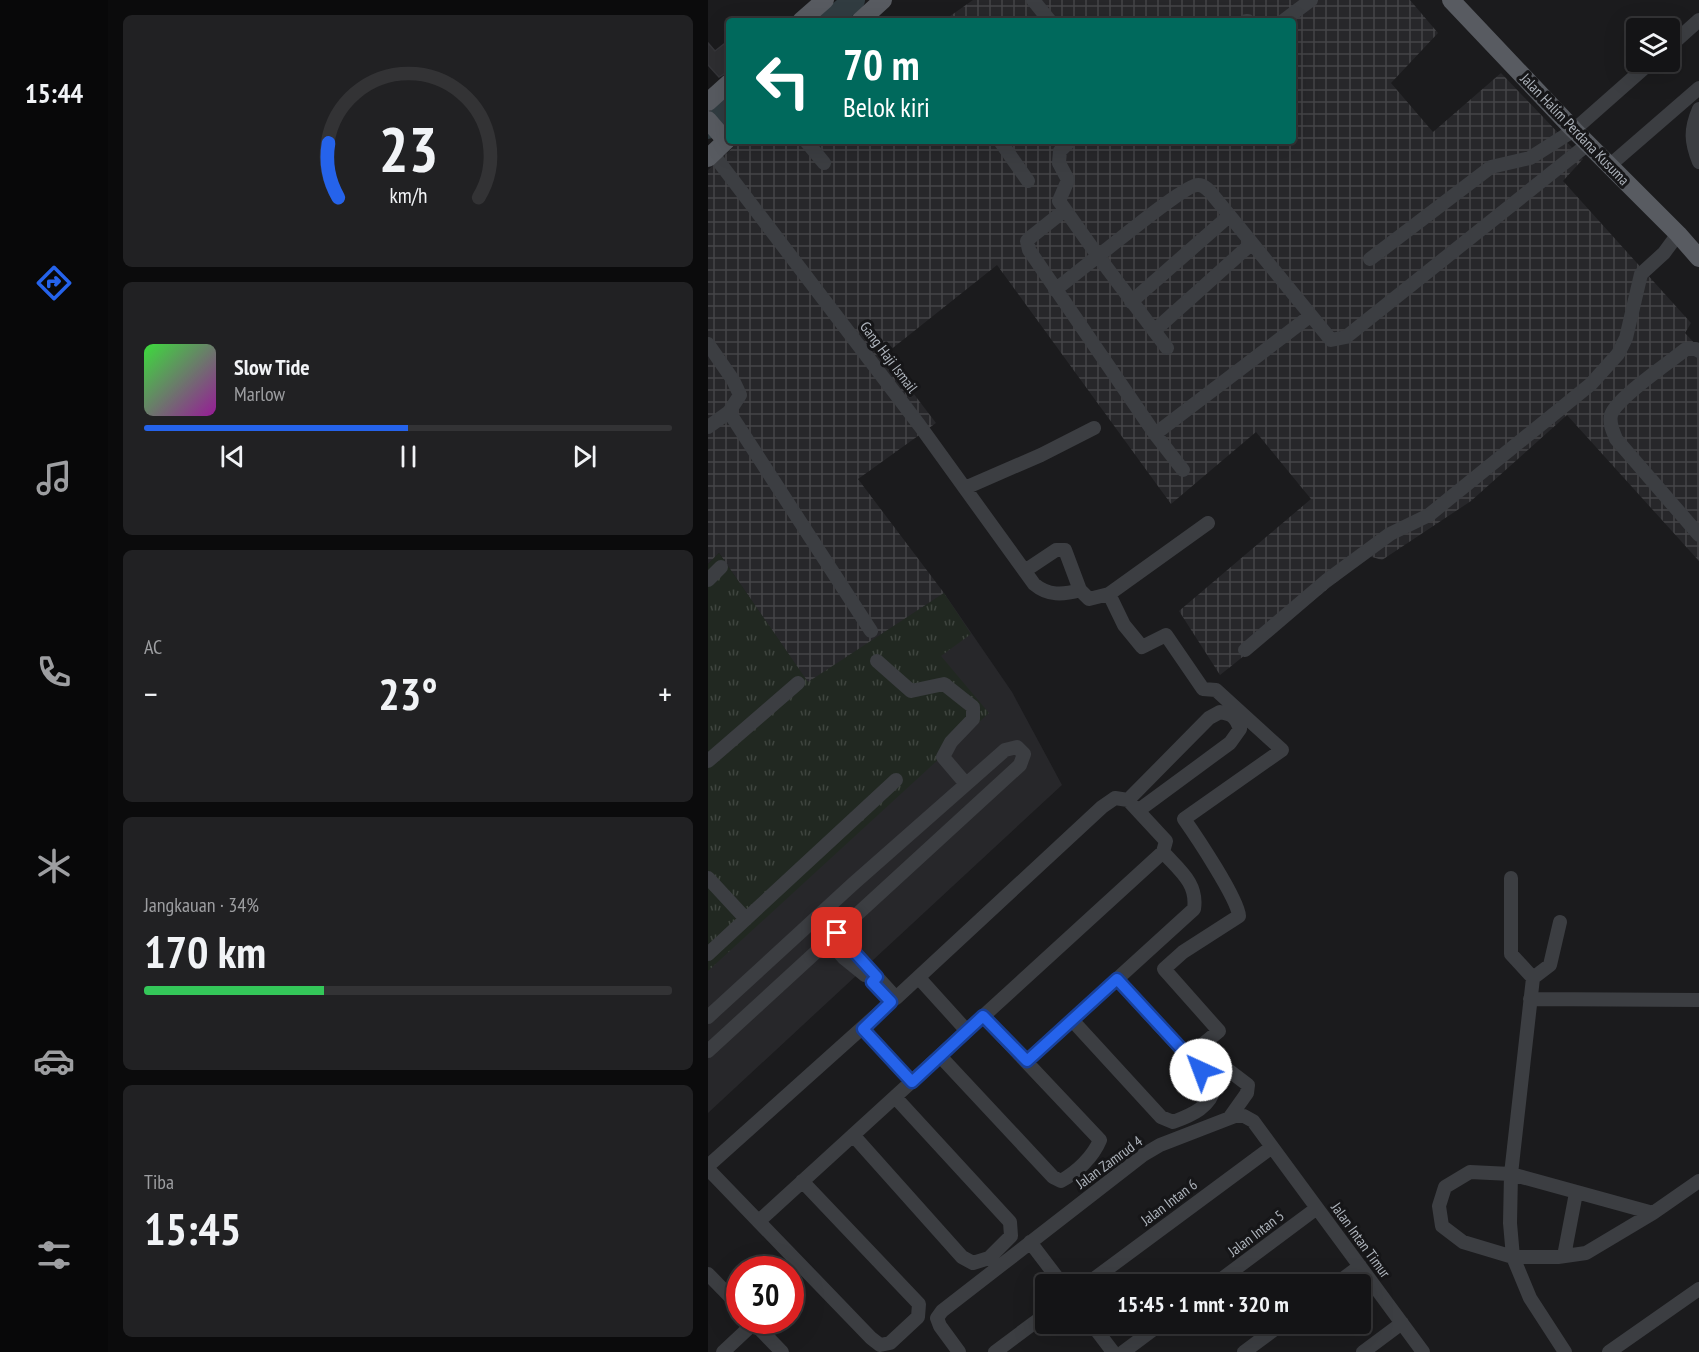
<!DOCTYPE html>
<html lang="id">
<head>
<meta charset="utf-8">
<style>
  body { margin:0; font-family:"PT Sans Narrow",sans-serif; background:#212123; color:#f1f3f6; height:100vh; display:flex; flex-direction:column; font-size:22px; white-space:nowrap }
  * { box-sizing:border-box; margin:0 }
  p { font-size:20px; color:#9d9ea1 }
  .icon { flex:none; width:33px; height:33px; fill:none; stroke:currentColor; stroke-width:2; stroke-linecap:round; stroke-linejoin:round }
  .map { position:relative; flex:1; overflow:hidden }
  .side { display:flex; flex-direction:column; gap:15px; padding:15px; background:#0b0b0c; width:600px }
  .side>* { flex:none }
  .top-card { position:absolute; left:18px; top:18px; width:570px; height:126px; border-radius:6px; box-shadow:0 6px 24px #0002,0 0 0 2px #333335; background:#00695c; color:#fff; overflow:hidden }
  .buttons { position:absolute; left:918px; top:18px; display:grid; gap:12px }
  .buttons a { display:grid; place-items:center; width:54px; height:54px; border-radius:6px; background:#141416; box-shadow:0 6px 24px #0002,0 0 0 2px #333335; font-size:30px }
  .speed { position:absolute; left:18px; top:1256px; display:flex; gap:12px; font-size:30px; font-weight:700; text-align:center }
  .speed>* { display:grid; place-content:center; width:78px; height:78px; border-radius:50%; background:#141416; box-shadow:0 6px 24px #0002,0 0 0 2px #333335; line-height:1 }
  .speed .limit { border:9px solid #d22; background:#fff; color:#111 }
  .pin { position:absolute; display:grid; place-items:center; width:51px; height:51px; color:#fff; margin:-26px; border-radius:12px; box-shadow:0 3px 9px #0006 }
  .me { position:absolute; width:66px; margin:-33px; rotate:317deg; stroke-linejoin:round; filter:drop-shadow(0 0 4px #0008) }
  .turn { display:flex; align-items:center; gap:21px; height:126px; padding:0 18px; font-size:27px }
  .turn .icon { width:78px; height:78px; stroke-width:2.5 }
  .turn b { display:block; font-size:42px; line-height:51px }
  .big { font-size:45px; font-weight:700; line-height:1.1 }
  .side .card { flex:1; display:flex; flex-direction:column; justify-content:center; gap:9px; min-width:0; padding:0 21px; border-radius:9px; background:#212123 }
  .side .dial { align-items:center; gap:0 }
  .dial svg { height:156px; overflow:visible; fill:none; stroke:#333335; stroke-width:7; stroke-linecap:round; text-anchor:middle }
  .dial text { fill:#f1f3f6; stroke:none }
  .song { display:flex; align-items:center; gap:18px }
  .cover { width:72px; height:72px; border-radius:9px; background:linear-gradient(135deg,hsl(120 70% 55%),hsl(300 70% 35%)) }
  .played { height:6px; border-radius:3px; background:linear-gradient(90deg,#2563eb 50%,#333335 50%) }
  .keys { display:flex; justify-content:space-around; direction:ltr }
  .heat { display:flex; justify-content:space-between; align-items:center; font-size:33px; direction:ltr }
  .charge { height:9px; border-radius:4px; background:linear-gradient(90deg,#34c759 34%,#333335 0) }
  .trip { position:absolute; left:327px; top:1274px; width:336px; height:60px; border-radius:6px; background:#141416; box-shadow:0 6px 24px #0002,0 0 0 2px #333335; font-weight:700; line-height:60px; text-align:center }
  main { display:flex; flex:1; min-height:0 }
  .menu { display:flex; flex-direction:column; width:108px; justify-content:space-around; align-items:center; background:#080809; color:#9d9ea1 }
  .menu .icon { width:42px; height:42px }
  .menu .selected { color:#2563eb }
  .menu b { font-size:27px; color:#f1f3f6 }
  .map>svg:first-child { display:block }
</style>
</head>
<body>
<main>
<nav class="menu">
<b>15:44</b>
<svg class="icon selected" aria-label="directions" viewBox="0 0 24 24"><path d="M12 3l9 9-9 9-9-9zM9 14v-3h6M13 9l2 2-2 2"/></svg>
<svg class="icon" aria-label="music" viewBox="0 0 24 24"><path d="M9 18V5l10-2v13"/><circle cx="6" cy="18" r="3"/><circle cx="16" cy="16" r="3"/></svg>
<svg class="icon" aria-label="phone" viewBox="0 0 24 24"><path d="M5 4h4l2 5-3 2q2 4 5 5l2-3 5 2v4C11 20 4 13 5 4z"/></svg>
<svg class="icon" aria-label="climate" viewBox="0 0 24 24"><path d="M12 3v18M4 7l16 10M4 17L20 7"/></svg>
<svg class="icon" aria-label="car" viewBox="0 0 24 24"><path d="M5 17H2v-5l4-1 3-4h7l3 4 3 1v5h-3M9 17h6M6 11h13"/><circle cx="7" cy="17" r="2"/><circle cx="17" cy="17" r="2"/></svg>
<svg class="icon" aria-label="filters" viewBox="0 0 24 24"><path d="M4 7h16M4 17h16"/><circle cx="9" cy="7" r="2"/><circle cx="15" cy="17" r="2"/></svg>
</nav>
<section class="side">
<div class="card dial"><svg viewBox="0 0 100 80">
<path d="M14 69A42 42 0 1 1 86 69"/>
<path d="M14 69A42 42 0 0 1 9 41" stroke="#2563eb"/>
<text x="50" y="56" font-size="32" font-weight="700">23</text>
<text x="50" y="72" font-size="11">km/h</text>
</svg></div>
<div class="card">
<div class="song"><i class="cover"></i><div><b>Slow Tide</b><p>Marlow</p></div></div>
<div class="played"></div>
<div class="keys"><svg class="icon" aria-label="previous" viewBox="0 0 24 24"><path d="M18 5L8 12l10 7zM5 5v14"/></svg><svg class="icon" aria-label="pause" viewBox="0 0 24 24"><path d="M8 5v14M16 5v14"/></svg><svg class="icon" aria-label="next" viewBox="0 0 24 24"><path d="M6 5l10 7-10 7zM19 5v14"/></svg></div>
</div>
<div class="card"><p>AC</p>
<div class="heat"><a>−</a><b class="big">23°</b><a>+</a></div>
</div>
<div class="card"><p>Jangkauan · 34%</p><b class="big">170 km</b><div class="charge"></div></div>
<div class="card"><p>Tiba</p><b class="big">15:45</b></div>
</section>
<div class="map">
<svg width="991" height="1352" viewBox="0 0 991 1352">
  <defs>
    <pattern id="industrial-grid" width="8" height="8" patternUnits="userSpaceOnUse" patternTransform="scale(1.5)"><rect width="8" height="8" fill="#27272a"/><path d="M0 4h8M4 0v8" fill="none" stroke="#444447"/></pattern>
    <pattern id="grass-tufts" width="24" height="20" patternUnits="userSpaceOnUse" patternTransform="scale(1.5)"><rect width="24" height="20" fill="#212821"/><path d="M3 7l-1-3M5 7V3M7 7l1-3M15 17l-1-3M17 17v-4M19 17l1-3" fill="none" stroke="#3f453f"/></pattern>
  </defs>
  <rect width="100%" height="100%" fill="#1b1b1d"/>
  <path fill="#27272a" d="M 0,564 L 100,682 L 236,593 L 304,692 L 354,785 L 0,1113 Z"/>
  <path fill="url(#industrial-grid)" d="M 265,0 L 702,0 L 730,33 L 683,83 L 725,132 L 793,73 L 875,159 L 855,181 L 983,323 L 977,333 L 991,348 L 991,561 L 859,415 L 763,501 L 674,560 L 661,556 L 512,675 L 471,611 L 603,499 L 548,432 L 463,504 L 289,265 L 176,355 L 228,423 L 150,479 L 236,593 L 100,683 L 11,553 L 0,564 L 0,170 L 32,141 L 585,141 L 585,21 L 235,21 Z"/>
  <path fill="url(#grass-tufts)" d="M 11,553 L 100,682 L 236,593 L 263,634 L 233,656 L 281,713 L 0,971 L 0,564 Z"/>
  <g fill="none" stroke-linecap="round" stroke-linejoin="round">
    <path stroke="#313c41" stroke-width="22" d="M 121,21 L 146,0
      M 0,128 L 21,109"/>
  </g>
  <path fill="#2e2e31" stroke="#353539" stroke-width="1.5" d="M 21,40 L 21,71 L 11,77 L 0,65 L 0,43 L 7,51 Z"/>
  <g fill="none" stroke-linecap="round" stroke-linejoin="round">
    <path stroke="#3c3e42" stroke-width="14" d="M 325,0 L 342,21
      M 538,21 L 540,21
      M 575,21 L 603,0
      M 962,46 L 991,20
      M 991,109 C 982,130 983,142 991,162
      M 98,141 L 116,163
      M 292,141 L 320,181
      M 362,141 L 352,151 L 351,163 L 360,180 L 351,201 L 390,256 C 405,245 478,184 490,185 C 498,185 503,193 508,199 L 623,340 L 638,337 L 880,144
      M 5,154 L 212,426 L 326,584 C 340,596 355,595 372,590
      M 901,166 L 991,88
      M 357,210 L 323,237 L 319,241 L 321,250 L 447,434 L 475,470
      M 662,259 L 783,167 L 822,158 L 866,130 L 943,62
      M 347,290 L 390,256 L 459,348
      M 423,302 L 521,216
      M 446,331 L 543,244
      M 0,344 L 25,380 L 32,395 L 21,412 L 0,427
      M 991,351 L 988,349 L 978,349 C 962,362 908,398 903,415 C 901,424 905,431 908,439 L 991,535
      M 21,412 L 163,631
      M 447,434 L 602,316
      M 257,488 L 333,455 L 386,428
      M 318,570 L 348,550 L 357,550 L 372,590 L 381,599 L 401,594 L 500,523
      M 0,580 L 13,567
      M 401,594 L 416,625 L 434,647 L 458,635 L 495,689 L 508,690 L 574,750 L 476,819 C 488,836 530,899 531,916 L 475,952 L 456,969 L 511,1031 L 494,1045 L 494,1050 L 540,1085 L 539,1093 L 522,1117
      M 537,650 L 618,581 L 682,534 L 721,515 L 883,384 L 910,354 L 918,338 L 933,274 L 956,253 L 970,234
      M 169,661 L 203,691 L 236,684 L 265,707 L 265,719 L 243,742 L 235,757 L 258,784
      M 0,761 L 90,683
      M 420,800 L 501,718 L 512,712 C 525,715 527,716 532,729 L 522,743 L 431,810
      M 0,878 L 38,919
      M 803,878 L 803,954 L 825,978
      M 852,922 L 842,965 L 825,978 L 803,1174 L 802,1223 L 805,1257 L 822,1298 L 857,1352
      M 121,941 L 136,958 L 157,975
      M 0,954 L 188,780
      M 211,978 L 259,1031
      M 822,999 L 991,1000
      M 0,1017 L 145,884 L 297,750 L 309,747 L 316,754 L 312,765 L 0,1051
      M 364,1020 L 453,1117 L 465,1122 C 484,1115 503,1107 507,1086 L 409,979
      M 155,1029 L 204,1082
      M 232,1056 L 345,1177 L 353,1181 C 369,1172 385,1157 392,1140 L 275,1016
      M 319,1061 L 486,909 C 490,883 471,870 455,852
      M 145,1135 L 254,1257 L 265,1263 L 281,1258 L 303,1236 L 302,1222 L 187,1097
      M 0,1166 L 183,1002 L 175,993
      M 0,1169 L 163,1338 L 172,1345 L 182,1343 L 210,1317 L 211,1304 L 94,1181
      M 762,1172 L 803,1174 L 945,1213 L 878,1253 L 850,1257 L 805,1257 L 755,1242 L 734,1226 L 731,1206 L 737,1187 Z
      M 945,1213 L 991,1181
      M 51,1221 L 455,852 L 458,841 L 420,800 L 407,798 L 394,807 L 188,998 L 129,933
      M 322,1242 L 354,1284
      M 856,1256 L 868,1193
      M 0,1274 L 32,1307
      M 379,1284 L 564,1147
      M 507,1284 L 609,1208
      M 628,1284 L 652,1266
      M 43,1320 L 74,1352
      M 383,1323 L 405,1352
      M 15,1352 L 46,1323
      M 251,1352 L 232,1326 L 229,1318 L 234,1311 L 435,1155 L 452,1145 L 527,1116 L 536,1116 L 545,1121 L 715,1352
      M 287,1352 L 338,1314
      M 415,1352 L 454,1323
      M 536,1352 L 575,1323
      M 655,1352 L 694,1323
      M 901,1352 L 991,1289"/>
    <path stroke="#585b61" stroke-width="18" d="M 743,0 L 866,130 L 970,234 L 991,258
      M 93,21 L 117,0
      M 152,21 L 175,0
      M 0,102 L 21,83
      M 0,120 L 18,141
      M 0,158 L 21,138"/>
  </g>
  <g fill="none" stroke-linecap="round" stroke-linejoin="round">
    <defs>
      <path id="route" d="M 129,933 L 169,977 L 164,982 L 183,1002 L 155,1029 L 204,1082 L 275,1016 L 319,1061 L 409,979 L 493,1070"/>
    </defs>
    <use href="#route" stroke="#184099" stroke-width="15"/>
    <use href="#route" stroke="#2563eb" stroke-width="10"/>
  </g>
  <g text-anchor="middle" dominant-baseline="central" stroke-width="6" stroke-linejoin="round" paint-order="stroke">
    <g font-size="15" fill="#aeb4bc" stroke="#161618">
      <text transform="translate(867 129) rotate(46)">Jalan Halim Perdana Kusuma</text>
      <text transform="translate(181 357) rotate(53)">Gang Haji Ismail</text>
      <text transform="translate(401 1162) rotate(-36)">Jalan Zamrud 4</text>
      <text transform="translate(461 1202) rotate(-37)">Jalan Intan 6</text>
      <text transform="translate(548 1233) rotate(-37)">Jalan Intan 5</text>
      <text transform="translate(653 1240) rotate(54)">Jalan Intan Timur</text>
    </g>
  </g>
</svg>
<div class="buttons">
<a><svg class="icon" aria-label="layers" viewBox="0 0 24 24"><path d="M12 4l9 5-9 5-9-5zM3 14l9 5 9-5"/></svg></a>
</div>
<div class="speed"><div class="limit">30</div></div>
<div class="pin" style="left:129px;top:933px;background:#d93025"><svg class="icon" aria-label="arrive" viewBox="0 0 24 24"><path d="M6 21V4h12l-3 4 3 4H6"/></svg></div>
<svg class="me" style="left:493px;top:1070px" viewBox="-20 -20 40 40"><circle r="19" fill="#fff"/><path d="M0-13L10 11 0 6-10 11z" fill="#2563eb"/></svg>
<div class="trip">15:45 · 1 mnt · 320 m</div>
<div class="top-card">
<div class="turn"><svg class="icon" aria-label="left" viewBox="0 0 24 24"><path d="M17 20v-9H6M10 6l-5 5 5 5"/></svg><div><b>70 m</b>Belok kiri</div></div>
</div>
</div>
</main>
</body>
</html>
